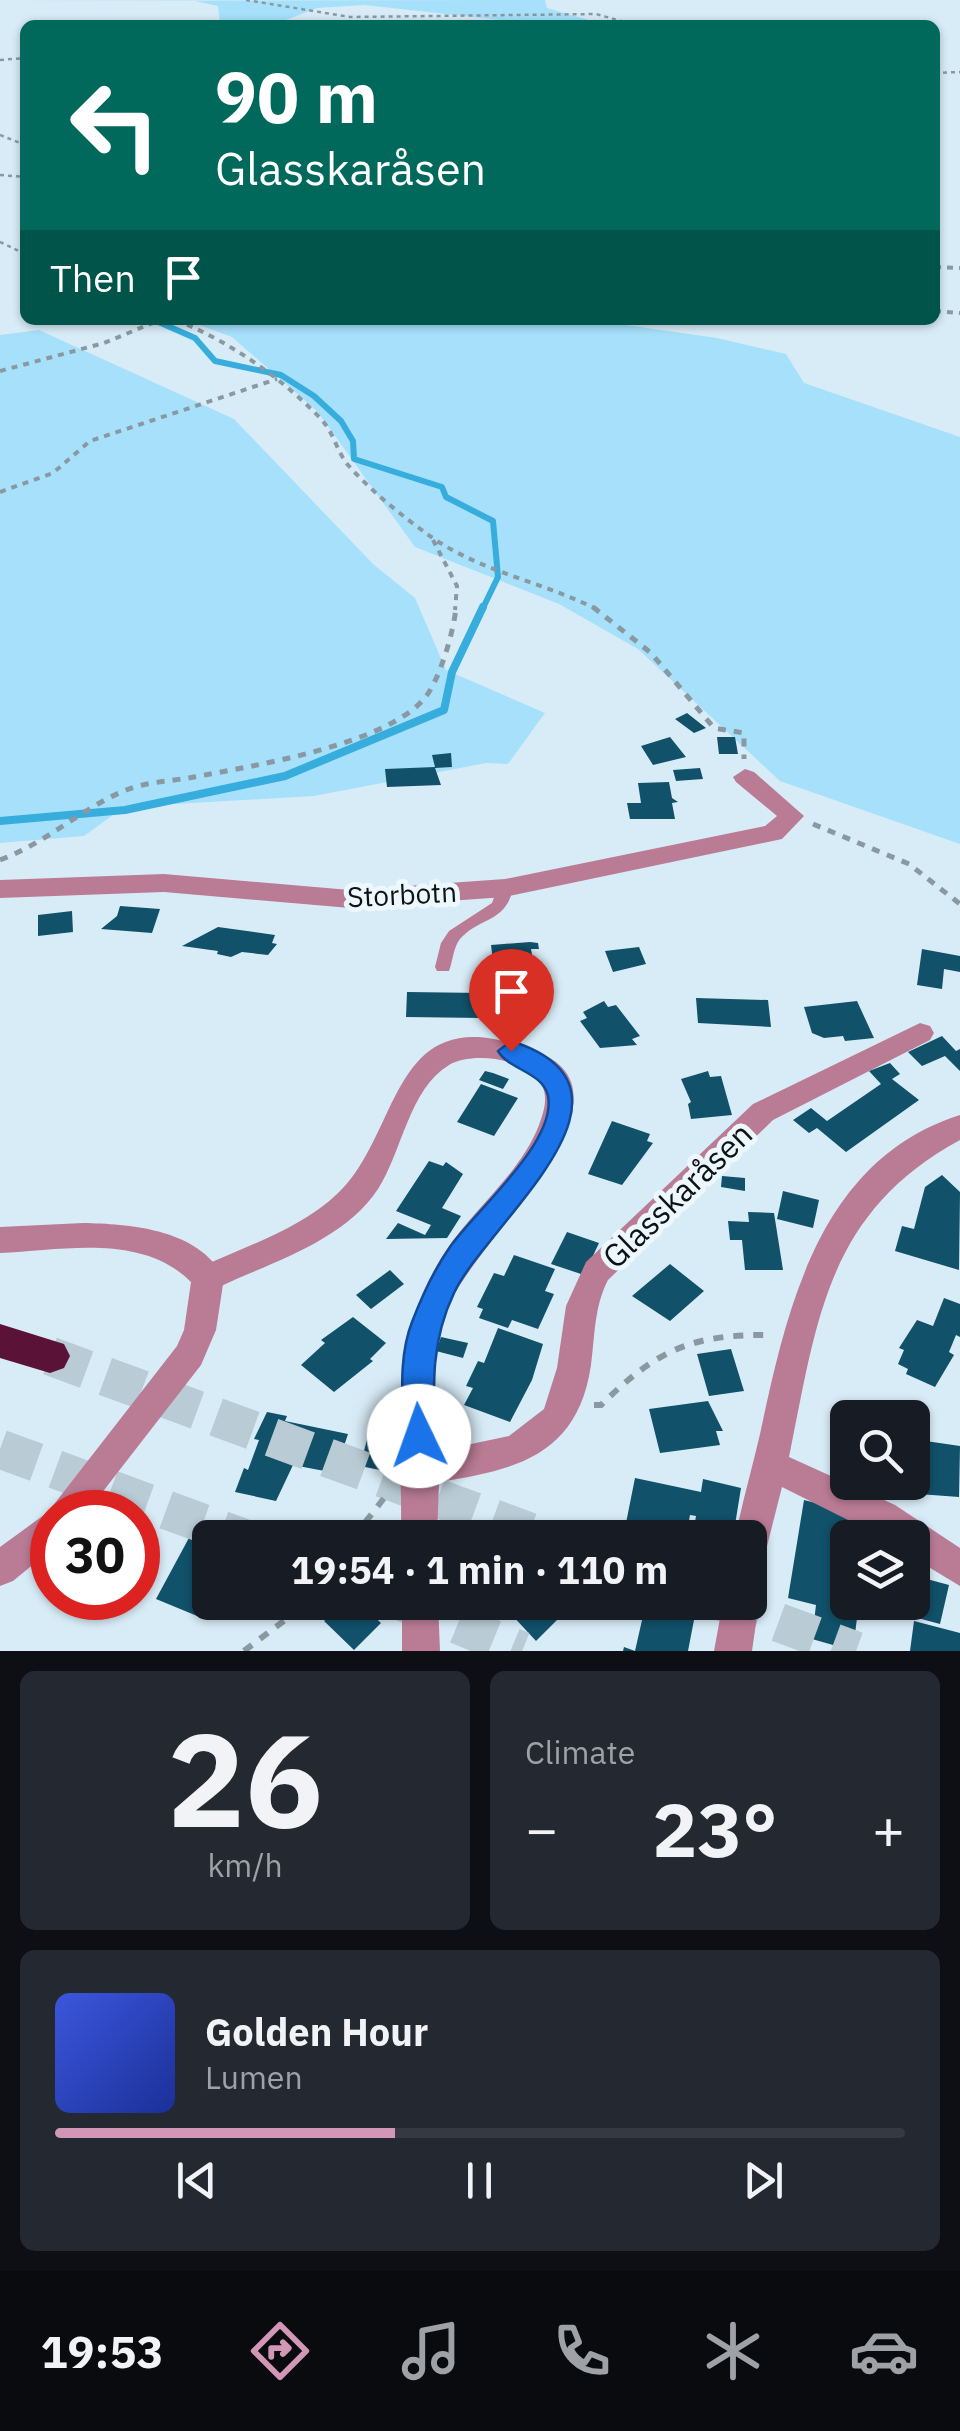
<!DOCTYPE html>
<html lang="en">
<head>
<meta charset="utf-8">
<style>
  body { margin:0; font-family:"IBM Plex Sans",sans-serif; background:#242831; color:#f1f3f6; height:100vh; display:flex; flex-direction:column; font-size:38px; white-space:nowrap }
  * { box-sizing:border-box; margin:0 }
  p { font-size:32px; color:#9ea1a6 }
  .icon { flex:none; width:55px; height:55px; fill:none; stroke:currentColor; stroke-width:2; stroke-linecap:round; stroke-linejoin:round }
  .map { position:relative; height:1651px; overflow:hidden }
  .panel { display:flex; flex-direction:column; gap:20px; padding:20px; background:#0d0f14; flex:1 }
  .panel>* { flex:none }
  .hud { position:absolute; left:20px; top:20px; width:920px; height:305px; border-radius:15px; box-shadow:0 2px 8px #0004; background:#00695c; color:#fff; overflow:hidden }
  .controls { position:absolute; left:830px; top:1400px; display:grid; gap:20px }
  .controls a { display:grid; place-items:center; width:100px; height:100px; border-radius:15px; background:#171b24; box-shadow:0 2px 8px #0004; font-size:50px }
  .speed { position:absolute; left:30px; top:1490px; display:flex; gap:20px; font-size:50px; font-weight:700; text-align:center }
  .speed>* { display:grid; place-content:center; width:130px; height:130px; border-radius:50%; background:#171b24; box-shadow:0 2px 8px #0004; line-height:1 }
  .speed .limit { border:15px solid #d22; background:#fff; color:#111 }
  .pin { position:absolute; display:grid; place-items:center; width:85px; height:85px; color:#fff; margin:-102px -42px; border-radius:50% 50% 50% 0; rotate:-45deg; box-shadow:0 0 10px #0007 }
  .pin .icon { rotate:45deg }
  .me { position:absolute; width:110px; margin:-55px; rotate:357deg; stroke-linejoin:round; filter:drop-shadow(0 0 8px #0008) }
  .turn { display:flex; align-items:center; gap:35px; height:210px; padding:0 30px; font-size:45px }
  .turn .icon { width:130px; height:130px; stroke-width:2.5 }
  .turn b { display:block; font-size:70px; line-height:85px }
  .then { display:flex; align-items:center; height:95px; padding:0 30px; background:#0003; gap:20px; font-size:38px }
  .big { font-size:75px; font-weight:700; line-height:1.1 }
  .panel .card { flex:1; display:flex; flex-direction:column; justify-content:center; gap:15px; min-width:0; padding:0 35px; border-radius:15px; background:#242831 }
  .panel .dial { align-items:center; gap:0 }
  .dial b { font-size:130px; line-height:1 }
  .song { display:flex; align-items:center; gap:30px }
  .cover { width:120px; height:120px; border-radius:15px; background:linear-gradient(135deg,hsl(230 70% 55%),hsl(230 70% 35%)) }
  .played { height:10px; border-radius:5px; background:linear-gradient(90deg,#d296b7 40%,#363941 40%) }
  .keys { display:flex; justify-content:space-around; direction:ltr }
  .heat { display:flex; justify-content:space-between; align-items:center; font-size:55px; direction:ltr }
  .panel .tiles { flex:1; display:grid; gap:20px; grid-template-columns:1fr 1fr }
  .card:last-child { grid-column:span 2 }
  .trip { position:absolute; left:192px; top:1520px; width:575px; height:100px; border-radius:15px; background:#171b24; box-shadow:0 2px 8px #0004; font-weight:700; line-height:100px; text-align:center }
  .dock { display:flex; height:160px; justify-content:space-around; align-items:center; background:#090b0e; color:#9ea1a6 }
  .dock .icon { width:70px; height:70px }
  .dock .current { color:#d296b7 }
  .dock b { font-size:45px; color:#f1f3f6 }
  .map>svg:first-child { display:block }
</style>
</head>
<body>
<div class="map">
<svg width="960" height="1651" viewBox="0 0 960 1651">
  <rect width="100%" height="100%" fill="#d8ecf7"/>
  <path fill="#a6e0fb" d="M 545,0 L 547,8 L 606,25 L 547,25 L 364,5 L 317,8 L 273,25 L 220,23 L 218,6 L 195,1 L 0,1 Z
    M 186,320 L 591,320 L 717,338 L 786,354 L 804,383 L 960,437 L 960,844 L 780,781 L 638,649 L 559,604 L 415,547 L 317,411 L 232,337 Z
    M 39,330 L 234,419 L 373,564 L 415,598 L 446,670 L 545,713 L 508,764 L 486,763 L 314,796 L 124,807 L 84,836 L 0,843 L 0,335 Z"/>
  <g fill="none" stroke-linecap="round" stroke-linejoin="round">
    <path stroke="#36addc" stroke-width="6" d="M 154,320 L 195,338 L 215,361 L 281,375 L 314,396 L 341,421 L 353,441 L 354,459 L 442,487 L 446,497 L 493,521 L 498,577 L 482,610"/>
    <path stroke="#36addc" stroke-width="8" d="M 0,821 L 125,810 L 285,776 L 444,710 L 452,672 L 483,607"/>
  </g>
  <path fill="#11516a" d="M 687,713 L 706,728 L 694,733 L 675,719 Z
    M 670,737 L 686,757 L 653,765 L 641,746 Z
    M 717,737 L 735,737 L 738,754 L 719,754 Z
    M 451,753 L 452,767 L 435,768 L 441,785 L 387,787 L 385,769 L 435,767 L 432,755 Z
    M 700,768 L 703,779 L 676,781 L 673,770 Z
    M 669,782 L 672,798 L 678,802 L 672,803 L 675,819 L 630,819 L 627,803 L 641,803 L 638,783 Z
    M 120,906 L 160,909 L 152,933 L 101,929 L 117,916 Z
    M 72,911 L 73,932 L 38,936 L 38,915 Z
    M 218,927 L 275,935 L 272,943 L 277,944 L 268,955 L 242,952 L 231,957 L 217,954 L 218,951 L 182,946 Z
    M 530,942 L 538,943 L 539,949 L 531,949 L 534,966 L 494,969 L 491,945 Z
    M 639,947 L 646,964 L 613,972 L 605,951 Z
    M 922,949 L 960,956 L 960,972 L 944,969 L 942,989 L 917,985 Z
    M 407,992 L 483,993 L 482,1018 L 406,1017 Z
    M 696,998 L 768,1000 L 771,1027 L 698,1023 Z
    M 604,1001 L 608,1007 L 616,1005 L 640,1036 L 632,1039 L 637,1045 L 600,1048 L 580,1021 L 587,1018 L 583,1012 Z
    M 857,1001 L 874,1038 L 845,1041 L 843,1036 L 824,1038 L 812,1033 L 804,1007 Z
    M 942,1036 L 956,1051 L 960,1049 L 960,1071 L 945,1056 L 922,1066 L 908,1052 Z
    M 890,1063 L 900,1074 L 892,1079 L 919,1100 L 846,1152 L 817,1128 L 809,1133 L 793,1120 L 811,1108 L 827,1121 L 881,1084 L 869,1071 Z
    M 485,1071 L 493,1073 L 509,1079 L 503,1089 L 479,1080 Z
    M 708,1071 L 710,1077 L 721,1076 L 732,1115 L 691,1119 L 688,1104 L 691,1102 L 681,1079 Z
    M 481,1084 L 518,1098 L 494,1136 L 457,1122 Z
    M 612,1121 L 650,1134 L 647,1141 L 653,1143 L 622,1185 L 588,1174 Z
    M 429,1161 L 443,1166 L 446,1162 L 463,1174 L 442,1208 L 461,1216 L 447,1238 L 386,1239 L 398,1223 L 425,1235 L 431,1225 L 396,1211 Z
    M 942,1175 L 960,1192 L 959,1270 L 895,1251 L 902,1226 L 914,1229 L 925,1187 Z
    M 722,1176 L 745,1178 L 745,1191 L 721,1187 Z
    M 783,1191 L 819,1200 L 813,1228 L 777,1219 Z
    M 748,1212 L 774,1213 L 783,1270 L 745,1270 L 742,1240 L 730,1240 L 728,1221 L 749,1222 Z
    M 567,1232 L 599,1243 L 584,1275 L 551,1264 Z
    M 514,1255 L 555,1269 L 545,1291 L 554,1294 L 538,1329 L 512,1320 L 508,1328 L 479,1318 L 483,1309 L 477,1307 L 494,1273 L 504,1276 Z
    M 670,1264 L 704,1291 L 670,1321 L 632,1296 Z
    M 390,1270 L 404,1284 L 371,1309 L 356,1295 Z
    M 944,1298 L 960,1304 L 960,1337 L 956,1335 L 949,1352 L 954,1355 L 935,1387 L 906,1374 L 908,1369 L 898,1364 L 904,1350 L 899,1348 L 917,1320 L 933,1326 Z
    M 353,1317 L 386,1343 L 370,1359 L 373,1361 L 334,1392 L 301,1365 L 325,1343 L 321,1340 Z
    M 498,1328 L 543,1344 L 532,1380 L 510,1422 L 464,1405 L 473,1388 L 466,1386 L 478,1361 L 484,1363 Z
    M 441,1337 L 468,1343 L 463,1358 L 436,1351 Z
    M 731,1349 L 744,1391 L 709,1396 L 697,1354 Z
    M 708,1401 L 723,1431 L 716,1431 L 720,1445 L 660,1453 L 649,1409 Z
    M 267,1412 L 287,1416 L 285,1421 L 348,1434 L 335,1473 L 293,1465 L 276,1501 L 235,1492 L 244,1468 L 248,1470 L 259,1440 L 254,1439 Z
    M 368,1436 L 388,1440 L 380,1470 L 360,1466 Z
    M 912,1439 L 960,1446 L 959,1497 L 905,1493 L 900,1487 L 900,1482 L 912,1482 Z
    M 635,1478 L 701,1492 L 703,1479 L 741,1488 L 734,1531 L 695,1522 L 696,1516 L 690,1515 L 686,1538 L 623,1538 Z
    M 804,1500 L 860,1514 L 856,1538 L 848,1538 L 848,1602 L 859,1602 L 855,1634 L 842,1630 L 840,1647 L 812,1639 L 816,1605 L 788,1598 Z
    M 197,1523 L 233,1537 L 210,1538 L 210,1603 L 202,1618 L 156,1599 Z
    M 912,1575 L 949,1585 L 940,1624 L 899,1613 L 901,1602 L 912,1602 Z
    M 331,1602 L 359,1602 L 381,1623 L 354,1650 L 324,1621 L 333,1613 L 326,1607 Z
    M 500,1602 L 596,1602 L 578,1620 L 567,1610 L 536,1641 Z
    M 645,1607 L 694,1620 L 688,1651 L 623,1651 L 624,1647 L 635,1651 Z
    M 914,1621 L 960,1633 L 960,1651 L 910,1651 Z"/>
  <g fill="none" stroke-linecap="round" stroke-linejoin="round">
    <path stroke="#b9cbd5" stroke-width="39" stroke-dasharray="39 20" stroke-linecap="butt" d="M 50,1356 L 546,1538
      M 0,1449 L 243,1538
      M 403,1602 L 522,1651
      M 723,1602 L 856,1651"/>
    <path stroke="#8a99a1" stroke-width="2.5" stroke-dasharray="4 4" stroke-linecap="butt" d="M 246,0 L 350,17 L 596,14 L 635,25
      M 0,60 L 25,58
      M 935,73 L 960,72
      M 0,135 L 25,145
      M 0,175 L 25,177
      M 0,242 L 25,254"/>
    <path stroke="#8a99a1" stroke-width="4" stroke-dasharray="6 6" stroke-linecap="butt" d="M 935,267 L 960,268
      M 935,311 L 960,313
      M 176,320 C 229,341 282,378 321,419 C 334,433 337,452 348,465 C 370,490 402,516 430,536 C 480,572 544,582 598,610
      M 0,371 L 104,343 L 160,320
      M 0,492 L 53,473 L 90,441 L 277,379
      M 433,540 L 457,586 L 455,610"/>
    <path stroke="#8a99a1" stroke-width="5" stroke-dasharray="8 8" stroke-linecap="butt" d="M 593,607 L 651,653 L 714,728 L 744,733 L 744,759
      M 813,824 L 909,864 L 960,904
      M 0,860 C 48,842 80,809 126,790 C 146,782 172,781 194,777 C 253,766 383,745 423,700 C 439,683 454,631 456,607"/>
    <path stroke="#8a99a1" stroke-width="6" stroke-dasharray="10 10" stroke-linecap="butt" d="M 594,1405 L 601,1405 C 657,1350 691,1334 771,1335
      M 353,1538 L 388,1493
      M 244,1651 L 309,1602"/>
    <path fill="#ba7c95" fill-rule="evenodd" d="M 505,883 L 513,888 C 506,923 479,917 460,939 C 453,948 453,961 449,971 L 437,971 L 435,967 L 441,943 L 449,931 L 492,903 L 499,884 Z"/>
    <path fill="#ba7c95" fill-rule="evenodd" d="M 745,769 L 754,772 L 804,816 L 782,839 L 505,897 L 350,908 L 164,892 L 0,898 L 0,880 L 164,874 L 350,890 L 505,879 L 765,826 L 777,816 L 736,782 L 733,777 Z
      M 920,1023 L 930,1026 L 934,1033 L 930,1040 L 773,1120 L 608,1280 C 594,1307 595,1336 591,1365 C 578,1454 518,1470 439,1482 L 437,1538 L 401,1538 C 403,1434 385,1343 445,1252 C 474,1208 520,1174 539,1125 C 543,1114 548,1100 543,1088 C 532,1058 472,1051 449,1065 C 409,1089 402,1152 378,1189 C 344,1241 272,1262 219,1287 L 208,1291 L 197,1287 L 192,1278 L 197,1269 C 243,1247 299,1230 337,1194 C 401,1135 389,1003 518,1045 C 538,1052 563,1059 571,1082 C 593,1144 471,1249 447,1309 C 429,1355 435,1403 438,1451 L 509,1436 L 544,1409 L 557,1368 L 566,1306 L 586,1262 L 753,1104 Z
      M 960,1115 L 960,1140 C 826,1213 817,1321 789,1457 L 895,1505 L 960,1548 L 960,1586 L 912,1557 L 912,1538 L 884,1538 L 782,1487 L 763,1562 L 750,1567 L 750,1538 L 735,1538 C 742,1503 752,1469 760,1434 C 787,1308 819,1160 960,1115 Z
      M 750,1588 L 759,1602 L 752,1651 L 714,1651 L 723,1602 L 750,1602 Z
      M 402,1602 L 438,1602 L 440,1651 L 402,1651 Z"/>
    <path fill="#ba7c95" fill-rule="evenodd" d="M 83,1223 C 131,1224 199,1229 224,1278 L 216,1330 L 201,1365 L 87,1512 L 52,1512 L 52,1549 L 13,1581 L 0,1586 L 0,1547 L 48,1512 L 177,1346 L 184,1330 L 191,1282 C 142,1233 64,1250 0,1253 L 0,1227 Z"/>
    <path fill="#5b1237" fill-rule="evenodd" d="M 0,1324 L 64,1344 L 70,1356 L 64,1368 L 50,1373 L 0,1358 Z"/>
  </g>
  <path fill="#1a73e8" stroke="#114b97" stroke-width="2.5" d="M 511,1041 C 664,1089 486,1224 454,1293 C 431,1341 433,1385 435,1436 L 430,1446 L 419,1450 L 408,1446 L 403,1436 C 403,1398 398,1358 412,1322 C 422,1296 434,1270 450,1247 C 475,1211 557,1142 548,1096 C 543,1072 509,1070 498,1051 Z"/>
  <g text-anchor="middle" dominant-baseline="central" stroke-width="10" stroke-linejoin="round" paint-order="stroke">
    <g font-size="28" fill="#0c1316" stroke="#ecf8fe">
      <text transform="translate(402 894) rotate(-3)">Storbotn</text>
    </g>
    <g font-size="32" fill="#0c1316" stroke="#ecf8fe">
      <text transform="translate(677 1195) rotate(-44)">Glasskaråsen</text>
    </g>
  </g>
</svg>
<div class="controls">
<a><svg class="icon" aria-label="search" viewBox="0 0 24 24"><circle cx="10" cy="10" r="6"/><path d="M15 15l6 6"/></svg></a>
<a><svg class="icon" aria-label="layers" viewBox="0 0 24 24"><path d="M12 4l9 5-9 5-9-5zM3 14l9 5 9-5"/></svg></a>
</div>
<div class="speed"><div class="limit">30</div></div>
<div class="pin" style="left:511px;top:1051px;background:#d93025"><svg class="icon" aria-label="arrive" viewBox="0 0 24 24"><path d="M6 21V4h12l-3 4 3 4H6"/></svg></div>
<svg class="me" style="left:419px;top:1436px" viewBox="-20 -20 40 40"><circle r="19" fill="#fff"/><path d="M0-13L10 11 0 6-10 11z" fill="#1a73e8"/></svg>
<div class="trip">19:54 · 1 min · 110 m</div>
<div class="hud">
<div class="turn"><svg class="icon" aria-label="left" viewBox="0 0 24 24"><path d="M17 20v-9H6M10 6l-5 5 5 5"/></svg><div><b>90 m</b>Glasskaråsen</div></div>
<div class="then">Then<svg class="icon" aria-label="arrive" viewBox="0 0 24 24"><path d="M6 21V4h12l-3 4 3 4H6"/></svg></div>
</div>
</div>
<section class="panel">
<div class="tiles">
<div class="card dial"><b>26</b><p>km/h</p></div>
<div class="card"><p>Climate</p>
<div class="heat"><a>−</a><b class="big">23°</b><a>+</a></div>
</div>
<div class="card">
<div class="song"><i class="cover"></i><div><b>Golden Hour</b><p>Lumen</p></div></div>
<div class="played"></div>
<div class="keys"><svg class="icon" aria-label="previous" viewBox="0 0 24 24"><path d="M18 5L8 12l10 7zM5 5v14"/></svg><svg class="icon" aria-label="pause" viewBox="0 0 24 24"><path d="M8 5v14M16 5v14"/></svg><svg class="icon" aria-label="next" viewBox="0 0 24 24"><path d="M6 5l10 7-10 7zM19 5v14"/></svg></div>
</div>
</div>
</section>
<nav class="dock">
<b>19:53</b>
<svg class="icon current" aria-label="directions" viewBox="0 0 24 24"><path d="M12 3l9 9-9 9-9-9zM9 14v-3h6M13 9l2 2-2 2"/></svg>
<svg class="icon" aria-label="music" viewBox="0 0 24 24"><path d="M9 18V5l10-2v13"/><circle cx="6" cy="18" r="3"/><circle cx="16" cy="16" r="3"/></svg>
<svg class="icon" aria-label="phone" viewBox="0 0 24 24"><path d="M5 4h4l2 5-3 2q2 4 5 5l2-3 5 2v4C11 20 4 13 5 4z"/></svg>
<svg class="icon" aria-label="climate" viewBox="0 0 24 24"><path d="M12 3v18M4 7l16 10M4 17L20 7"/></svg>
<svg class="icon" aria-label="car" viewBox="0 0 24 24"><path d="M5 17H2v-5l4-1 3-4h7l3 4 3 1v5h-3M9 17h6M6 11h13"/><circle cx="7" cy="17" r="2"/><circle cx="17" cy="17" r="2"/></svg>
</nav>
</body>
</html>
